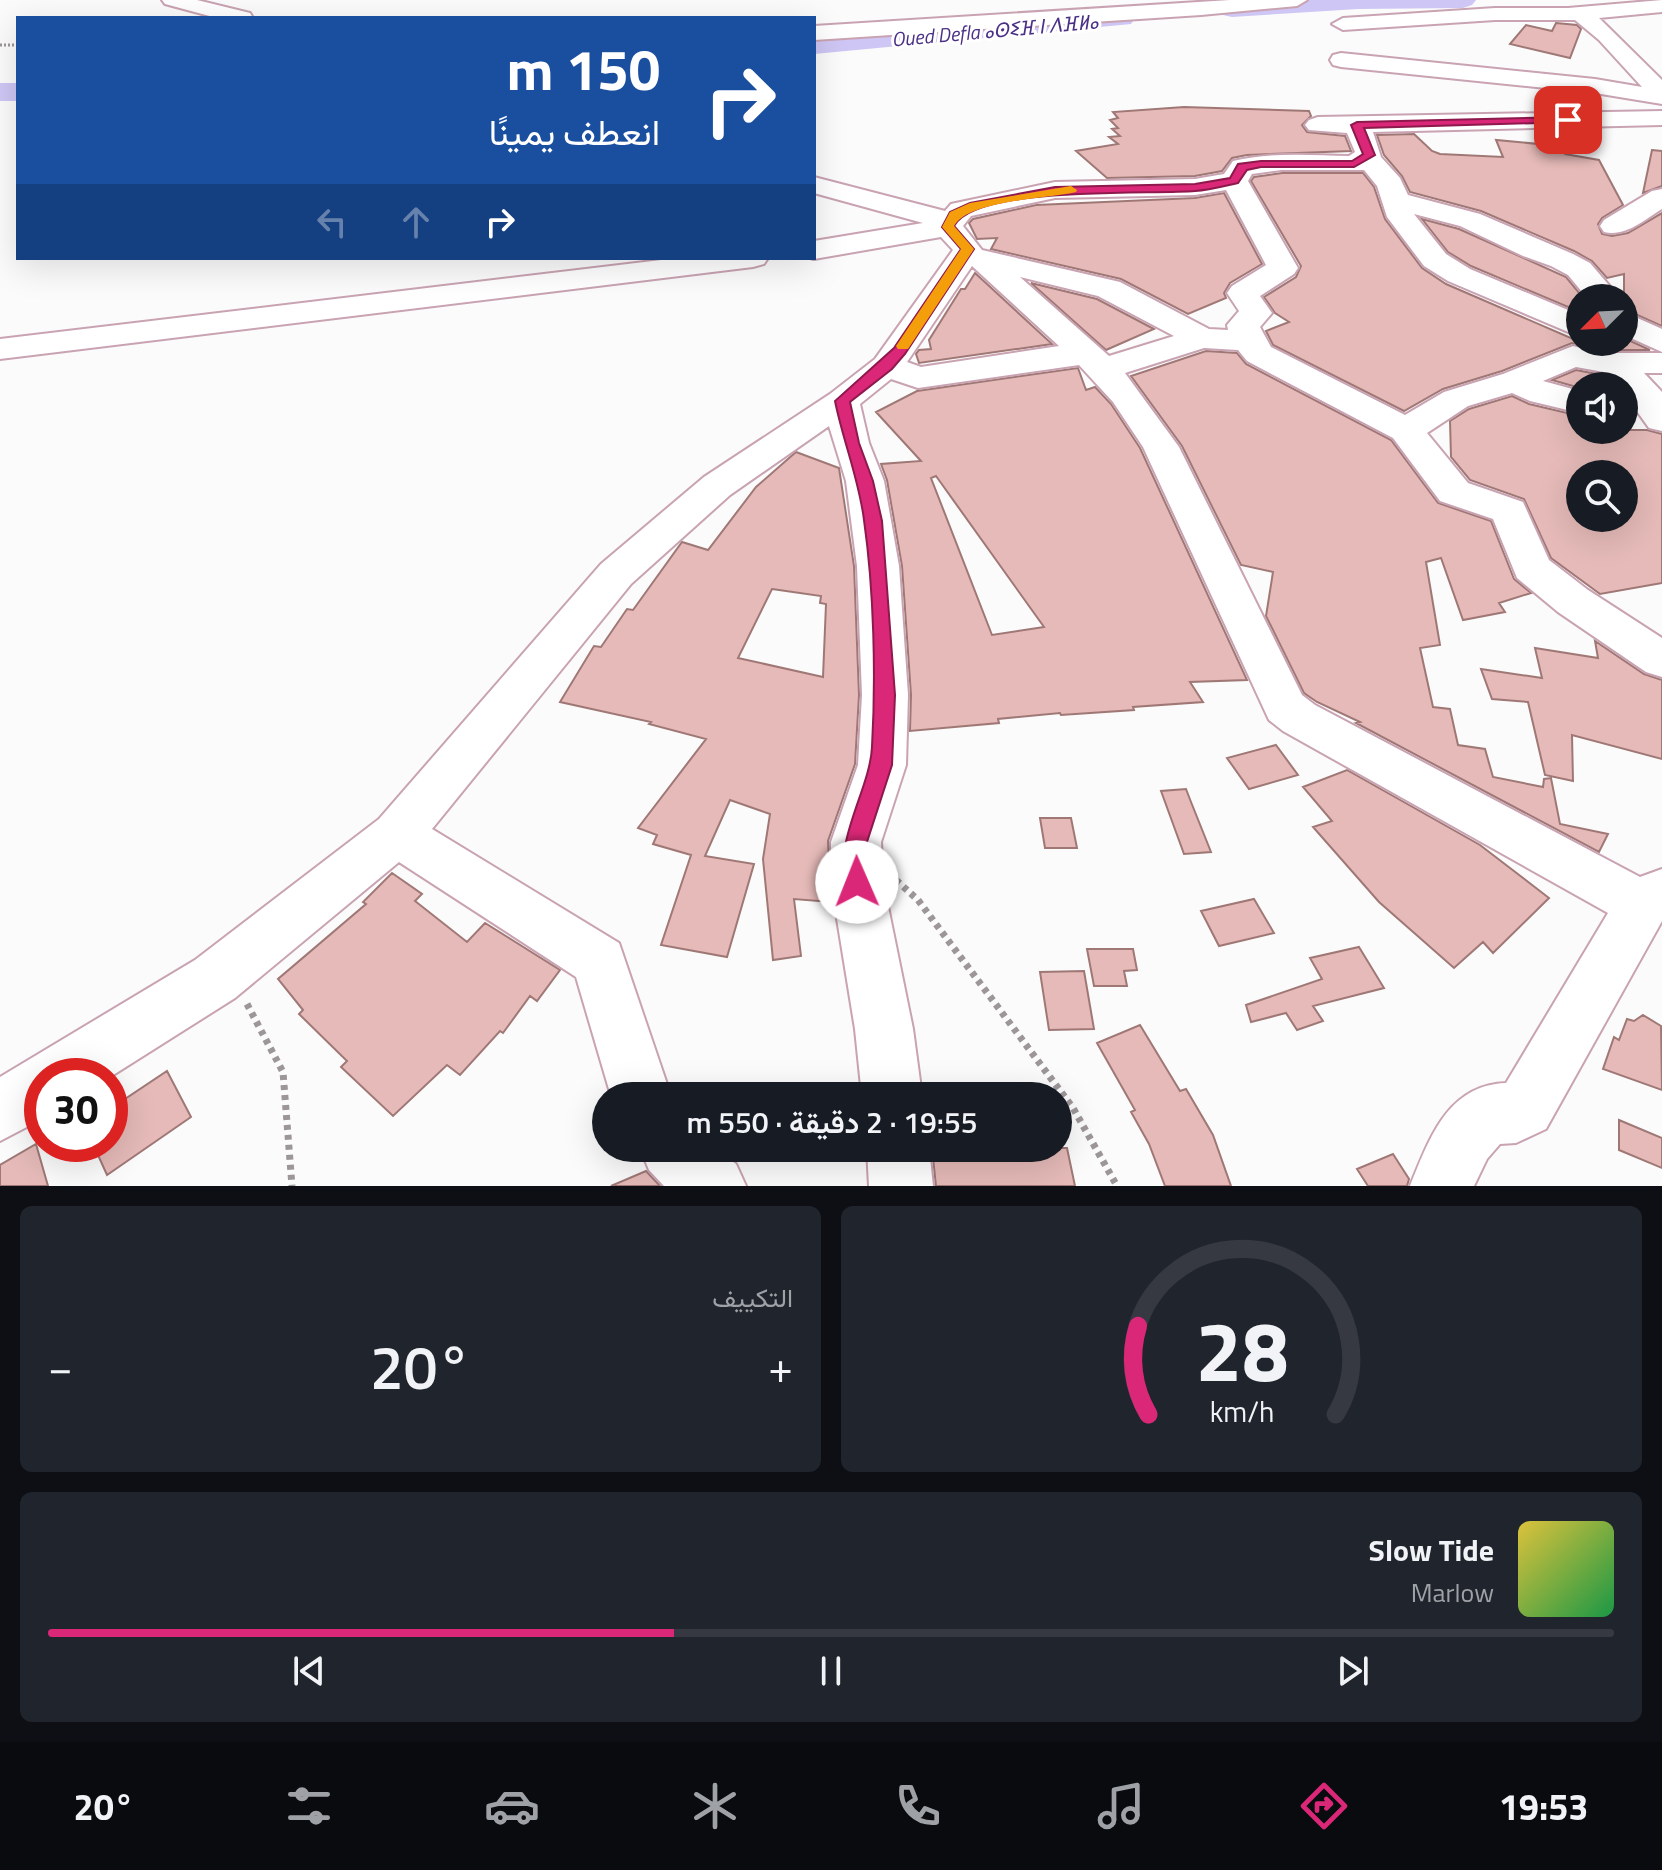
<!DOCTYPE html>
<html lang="ar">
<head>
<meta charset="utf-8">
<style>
  body { margin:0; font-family:"Titillium Web",Vazirmatn,"Noto Sans Tifinagh",sans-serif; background:#20242c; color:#f1f3f6; direction:rtl; height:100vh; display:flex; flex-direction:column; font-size:30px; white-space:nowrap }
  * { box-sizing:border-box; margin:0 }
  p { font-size:26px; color:#9ea1a6 }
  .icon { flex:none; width:44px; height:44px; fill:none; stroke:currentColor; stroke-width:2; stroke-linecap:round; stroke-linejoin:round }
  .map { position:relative; height:1186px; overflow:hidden; direction:ltr }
  .details { display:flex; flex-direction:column; gap:20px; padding:20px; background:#0d0f14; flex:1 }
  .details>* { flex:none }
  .guide { position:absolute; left:16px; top:16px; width:800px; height:244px; border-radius:0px; box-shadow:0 8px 32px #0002; direction:rtl; background:#1a4fa0; color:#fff; overflow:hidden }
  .needle { width:52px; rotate:246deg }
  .buttons { position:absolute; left:1566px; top:284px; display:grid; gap:16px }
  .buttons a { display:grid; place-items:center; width:72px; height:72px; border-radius:50%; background:#171b24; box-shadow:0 8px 32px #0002; font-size:40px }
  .speed { position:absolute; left:24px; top:1058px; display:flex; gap:16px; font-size:40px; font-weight:700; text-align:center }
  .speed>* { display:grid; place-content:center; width:104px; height:104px; border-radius:50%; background:#171b24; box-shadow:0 8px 32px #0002; line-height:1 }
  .speed .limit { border:12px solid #d22; background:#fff; color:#111 }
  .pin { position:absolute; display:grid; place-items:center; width:68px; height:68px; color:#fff; margin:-34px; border-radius:16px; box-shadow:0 4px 12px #0006 }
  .me { position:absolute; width:88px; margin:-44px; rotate:359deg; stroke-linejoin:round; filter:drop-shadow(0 0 6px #0008) }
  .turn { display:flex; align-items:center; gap:28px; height:168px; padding:0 24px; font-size:36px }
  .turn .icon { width:104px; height:104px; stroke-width:2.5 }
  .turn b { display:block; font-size:56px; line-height:68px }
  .lanes { display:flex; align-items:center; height:76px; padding:0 24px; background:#0003; justify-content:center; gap:40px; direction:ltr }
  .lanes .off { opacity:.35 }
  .big { font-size:60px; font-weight:600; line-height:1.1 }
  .details .tile { flex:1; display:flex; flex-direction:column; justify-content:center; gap:12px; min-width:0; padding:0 28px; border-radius:12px; background:#20242c }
  .details .dial { align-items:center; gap:0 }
  .dial svg { height:208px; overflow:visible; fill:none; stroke:#363941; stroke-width:7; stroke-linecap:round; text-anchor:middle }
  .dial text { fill:#f1f3f6; stroke:none }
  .song { display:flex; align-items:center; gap:24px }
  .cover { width:96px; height:96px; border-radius:12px; background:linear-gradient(135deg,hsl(50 70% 55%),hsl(140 70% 35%)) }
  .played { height:8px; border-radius:4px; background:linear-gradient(90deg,#db2777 40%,#363941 40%) }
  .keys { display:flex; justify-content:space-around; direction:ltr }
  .heat { display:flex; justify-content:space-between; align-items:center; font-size:44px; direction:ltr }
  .details .tiles { flex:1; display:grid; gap:20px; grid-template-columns:1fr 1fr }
  .tile:last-child { grid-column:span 2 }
  .trip { position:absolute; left:592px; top:1082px; width:480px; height:80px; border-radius:40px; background:#171b24; box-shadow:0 8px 32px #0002; font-weight:600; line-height:80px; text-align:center; direction:rtl }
  .menu { display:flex; height:128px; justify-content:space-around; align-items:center; background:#090b0e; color:#9ea1a6 }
  .menu .icon { width:56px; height:56px }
  .menu .selected { color:#db2777 }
  .menu b { font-size:36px; color:#f1f3f6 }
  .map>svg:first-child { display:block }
</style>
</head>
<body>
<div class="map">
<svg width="1662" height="1186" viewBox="0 0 1662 1186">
  <rect width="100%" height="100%" fill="#fbfbfb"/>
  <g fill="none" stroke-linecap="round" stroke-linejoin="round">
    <path fill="#cec6f4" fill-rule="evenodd" d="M 1251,0 L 1476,0 L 1472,5 L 1463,8 L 1358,9 L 1232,17 L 1223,15 L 1219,9 L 1223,3 Z
      M 1122,10 L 1131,12 L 1135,18 L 1131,24 L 814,54 L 814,38 Z
      M 0,83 L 18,83 L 18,101 L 0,101 Z"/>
  </g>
  <path fill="#e5bab8" stroke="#9f7876" stroke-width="2" fill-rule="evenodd" d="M 1556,23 L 1577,25 L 1581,29 L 1570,58 L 1510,44 L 1526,25 L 1552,31 Z
    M 1184,107 L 1309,111 L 1311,116 L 1302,125 L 1307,132 L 1345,136 L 1351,151 L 1247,155 L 1232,158 L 1222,171 L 1195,176 L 1107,178 L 1076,151 L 1118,144 L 1109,137 L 1120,136 L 1112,129 L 1118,128 L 1110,120 L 1118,118 L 1113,112 Z
    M 1414,134 L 1432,151 L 1440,154 L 1503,157 L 1496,140 L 1560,146 L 1565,154 L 1599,160 L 1623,205 L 1602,218 L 1598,224 L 1602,234 L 1612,236 L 1628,233 L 1662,213 L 1662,326 L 1624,309 L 1624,274 L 1607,278 L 1592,261 L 1574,251 L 1481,211 L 1410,192 L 1402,176 L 1384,155 L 1377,135 Z
    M 1652,150 L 1662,151 L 1662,186 L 1643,193 Z
    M 1282,173 L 1363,173 L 1374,187 L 1385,219 L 1422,268 L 1446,284 L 1580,342 L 1624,342 L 1624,338 L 1650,350 L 1601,350 L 1572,343 L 1502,371 L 1443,389 L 1404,411 L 1273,345 L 1266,331 L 1289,322 L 1275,313 L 1264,297 L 1296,277 L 1301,266 L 1251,181 L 1254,177 Z
    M 1224,193 L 1262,264 L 1230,283 L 1224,293 L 1226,298 L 1188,314 L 1121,279 L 991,249 L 997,238 L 977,239 L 969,223 L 973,219 L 1036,205 L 1195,198 Z
    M 1422,219 L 1459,229 L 1566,277 L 1580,294 L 1580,312 L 1471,266 L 1448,252 Z
    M 975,273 L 1052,344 L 919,363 L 916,354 L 919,350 L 931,349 L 929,340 L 961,289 L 965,289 Z
    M 1031,283 L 1097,299 L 1154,329 L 1106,350 Z
    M 1206,351 L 1237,353 L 1246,364 L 1391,440 L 1438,503 L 1491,521 L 1514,579 L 1531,593 L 1499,603 L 1505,612 L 1463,620 L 1441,558 L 1426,562 L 1440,645 L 1420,648 L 1433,707 L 1450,709 L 1458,745 L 1485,749 L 1493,777 L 1543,787 L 1544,779 L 1551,778 L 1560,824 L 1608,834 L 1599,852 L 1356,723 L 1360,722 L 1317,702 L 1304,693 L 1266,616 L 1273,572 L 1241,565 L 1182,446 L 1131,376 Z
    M 1078,368 L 1086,390 L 1095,387 L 1111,404 L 1140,448 L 1247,680 L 1190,682 L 1203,702 L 1133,707 L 1134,710 L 1061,715 L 1060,713 L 998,719 L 999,723 L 910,731 L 911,695 L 902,566 L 887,480 L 881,464 L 921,461 L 876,412 L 917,391 ZM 936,476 L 1044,627 L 992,635 L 931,478 Z
    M 1576,370 L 1607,376 L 1613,386 L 1580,388 L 1552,380 Z
    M 1512,396 L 1529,404 L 1580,416 L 1580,430 L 1647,430 L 1662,434 L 1662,583 L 1600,594 L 1551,558 L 1524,499 L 1470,480 L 1451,457 L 1450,421 L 1469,409 ZM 1580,474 L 1624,474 L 1624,518 L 1580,518 Z
    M 796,452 L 839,468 L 854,566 L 859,695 L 855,764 L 828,841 L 831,902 L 794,899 L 801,956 L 773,960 L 763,859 L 770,814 L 730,800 L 705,856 L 754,864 L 727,957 L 661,945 L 691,855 L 653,844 L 657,835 L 638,828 L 706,739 L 649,724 L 651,722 L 560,702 L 594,646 L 601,647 L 627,609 L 633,610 L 682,542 L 708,550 L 756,487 ZM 772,589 L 821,596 L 820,603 L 826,604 L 823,677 L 738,658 Z
    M 1595,641 L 1644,674 L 1662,680 L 1662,759 L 1572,735 L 1573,781 L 1545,775 L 1528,702 L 1492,699 L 1481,669 L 1542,678 L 1535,648 L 1598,658 Z
    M 1276,745 L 1298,775 L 1249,789 L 1227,758 Z
    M 1347,770 L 1480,845 L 1549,898 L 1493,953 L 1483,942 L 1454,968 L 1379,902 L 1313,827 L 1332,821 L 1303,787 Z
    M 1186,789 L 1191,802 L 1211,852 L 1184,854 L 1161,791 Z
    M 1040,818 L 1071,818 L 1077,848 L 1045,848 Z
    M 392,873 L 422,894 L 415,901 L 467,942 L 485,923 L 560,970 L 537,1001 L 530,996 L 503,1033 L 500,1031 L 460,1075 L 447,1065 L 393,1116 L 341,1067 L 347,1061 L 299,1014 L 303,1010 L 278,979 L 366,904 L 363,902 Z
    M 1254,899 L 1274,933 L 1219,946 L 1201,911 Z
    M 1359,947 L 1384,988 L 1313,1006 L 1323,1021 L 1297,1030 L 1286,1013 L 1251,1022 L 1246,1005 L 1322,979 L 1310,958 Z
    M 1087,949 L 1133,949 L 1137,970 L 1124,971 L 1127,986 L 1094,986 Z
    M 1084,971 L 1094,1029 L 1049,1030 L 1040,972 Z
    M 1643,1015 L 1661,1026 L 1662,1090 L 1603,1069 L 1614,1037 L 1619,1040 L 1627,1019 L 1634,1021 Z
    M 1140,1025 L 1180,1091 L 1186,1089 L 1213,1135 L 1231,1186 L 1165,1186 L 1149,1144 L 1131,1112 L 1135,1110 L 1097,1043 Z
    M 167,1071 L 191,1117 L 107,1175 L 93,1144 L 110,1144 L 110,1109 Z
    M 1619,1120 L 1662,1138 L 1662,1168 L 1619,1150 Z
    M 36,1144 L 48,1186 L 0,1186 L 0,1165 Z
    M 932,1148 L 1067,1148 L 1075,1186 L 936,1186 Z
    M 1393,1154 L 1409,1179 L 1407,1186 L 1368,1186 L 1357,1169 Z
    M 646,1171 L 660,1186 L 611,1186 Z"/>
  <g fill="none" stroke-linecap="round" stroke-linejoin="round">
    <defs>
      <path id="minor" d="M 162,0 L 197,0 L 250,13 L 253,18 L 217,18 L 165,4 Z
        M 1230,0 L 1307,0 L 1297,6 L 1201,15 L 814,40 L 814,26 Z
        M 1662,0 L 1662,12 L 1599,18 L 1662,80 L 1662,104 L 1595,93 L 1341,67 L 1333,65 L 1330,60 L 1333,55 L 1341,53 L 1595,79 L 1642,87 L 1599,40 L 1575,20 L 1495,20 L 1343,30 L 1332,24 L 1343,18 L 1495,8 L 1568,8 Z
        M 1662,111 L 1662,125 L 1373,132 L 1381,157 L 1400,178 L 1408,195 L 1480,214 L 1573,254 L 1590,263 L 1620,298 L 1587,298 L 1568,275 L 1551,266 L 1523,256 L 1460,226 L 1414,214 L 1446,254 L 1470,269 L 1580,315 L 1580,337 L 1448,281 L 1424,266 L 1387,217 L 1377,186 L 1364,170 L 1282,170 L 1252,174 L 1248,181 L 1298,268 L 1294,274 L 1260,296 L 1272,313 L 1260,327 L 1271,347 L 1405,415 L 1444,392 L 1503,374 L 1573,346 L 1601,353 L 1662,353 L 1662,373 L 1644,373 L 1662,392 L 1662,431 L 1649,428 L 1624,393 L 1624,386 L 1617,386 L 1609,373 L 1576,367 L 1543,381 L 1580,391 L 1580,413 L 1530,401 L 1512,393 L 1468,406 L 1427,433 L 1468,483 L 1523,502 L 1549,560 L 1588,590 L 1662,638 L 1662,677 L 1646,672 L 1558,612 L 1517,578 L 1493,519 L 1440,501 L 1393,438 L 1247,361 L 1238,350 L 1204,348 L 1125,373 L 1179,447 L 1302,695 L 1315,705 L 1640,877 L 1662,869 L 1662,921 L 1546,1129 L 1516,1143 L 1500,1144 L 1487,1159 L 1474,1186 L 1410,1186 C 1429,1140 1447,1085 1506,1083 L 1608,913 L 1283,731 L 1269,720 L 1143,447 L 1113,402 L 1079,365 L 918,388 L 891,379 L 860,404 L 869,443 L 884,481 L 899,566 L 908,695 L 906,765 L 881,842 L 883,882 L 913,1029 L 922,1096 L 862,1096 L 855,1029 L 831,882 L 831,842 L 858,765 L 862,695 L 857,566 L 846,481 L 829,426 L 730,495 L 631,584 L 432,829 L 619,943 L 671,1096 L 611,1096 L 576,977 L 399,862 L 235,998 L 110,1077 L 42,1076 L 42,1119 L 0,1141 L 0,1077 L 195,960 L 379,819 L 601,564 L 704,477 L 830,394 L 875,359 L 953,250 L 941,237 L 814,259 L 810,258 L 814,258 L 814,241 L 923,223 L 814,193 L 814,177 L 945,211 L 951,204 L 1055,182 L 1195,179 L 1224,174 L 1233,161 C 1271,152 1310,155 1349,156 L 1355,152 L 1347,133 L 1309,130 L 1305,125 L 1309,120 L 1318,117 ZM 1226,190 L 1266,265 L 1232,286 L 1227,293 L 1239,311 L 1227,325 L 1228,330 L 1209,329 L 1120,282 L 982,250 L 963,226 L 971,216 L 1055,198 L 1195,195 ZM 972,266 L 1059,346 L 921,367 L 907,362 ZM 1020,277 L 1098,296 L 1174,336 L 1109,356 Z
        M 1662,189 L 1662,209 C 1644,220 1626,237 1604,232 L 1600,226 L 1604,220 L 1652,191 Z
        M 678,258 L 768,258 L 764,264 L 753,267 L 0,359 L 0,339 Z
        M 1624,312 L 1662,329 L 1662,352 L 1624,335 Z
        M 640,1148 L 714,1148 L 736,1164 L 746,1186 L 664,1186 L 649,1170 Z
        M 867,1148 L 929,1148 L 933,1186 L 869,1186 Z"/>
    </defs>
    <use href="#minor" stroke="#c9a3b2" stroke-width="4"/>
    <path stroke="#9c9698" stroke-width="3" stroke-dasharray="2 2" stroke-linecap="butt" d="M 0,45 L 18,45"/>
    <path stroke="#9c9698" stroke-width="7" stroke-dasharray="5 5" stroke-linecap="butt" d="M 896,880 L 918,900 L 1073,1108 L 1117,1186
      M 247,1004 L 283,1072 L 292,1186"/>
    <use href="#minor" fill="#fff" fill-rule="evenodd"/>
  </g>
  <path fill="#db2777" stroke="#8e194d" stroke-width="2" d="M 1568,117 L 1572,118 L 1572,122 L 1364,128 L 1375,155 L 1354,167 L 1261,167 L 1247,170 L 1238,183 C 1224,186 1210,190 1195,191 C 1149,195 977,185 954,226 L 974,249 L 905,354 L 892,369 L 850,402 L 859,443 L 873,481 L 882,521 L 895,695 L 892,765 L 867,842 L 868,882 L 865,889 L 857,892 L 849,889 C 829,847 870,791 872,747 C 876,677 874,590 864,520 C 859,479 843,441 835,401 L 894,348 L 961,249 L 942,227 L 950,212 L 970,203 L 1055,187 L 1195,184 L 1230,178 L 1238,164 L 1261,161 L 1352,161 L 1363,154 L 1351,125 L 1357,122 Z"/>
  <path fill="#f59e0b" d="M 1071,186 L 1077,190 L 1076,192 C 1046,199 968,200 954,226 L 974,249 L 908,349 L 898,349 L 896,346 L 961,249 L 942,227 L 950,212 L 970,203 Z"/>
  <g text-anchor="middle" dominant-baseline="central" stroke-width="6" stroke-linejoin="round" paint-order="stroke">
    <g font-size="20" font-style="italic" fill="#4b3086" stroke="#fff">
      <text transform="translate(995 30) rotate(-5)">Oued Defla ⴰⵙⵉⴼ ⵏ ⴷⴼⵍⴰ</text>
    </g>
  </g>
</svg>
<div class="buttons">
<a><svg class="needle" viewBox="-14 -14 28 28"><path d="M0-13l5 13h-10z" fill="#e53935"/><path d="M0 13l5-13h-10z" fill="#9ea1a6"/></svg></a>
<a><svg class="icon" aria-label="sound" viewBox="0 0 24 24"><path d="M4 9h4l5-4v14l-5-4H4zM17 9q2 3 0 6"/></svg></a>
<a><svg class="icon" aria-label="search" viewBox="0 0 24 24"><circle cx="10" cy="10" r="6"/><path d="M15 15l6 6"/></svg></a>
</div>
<div class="speed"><div class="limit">30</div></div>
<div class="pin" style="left:1568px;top:120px;background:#d93025"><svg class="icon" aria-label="arrive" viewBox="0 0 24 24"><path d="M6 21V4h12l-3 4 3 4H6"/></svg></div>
<svg class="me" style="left:857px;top:882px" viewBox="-20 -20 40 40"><circle r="19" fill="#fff"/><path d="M0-13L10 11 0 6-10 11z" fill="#db2777"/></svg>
<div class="trip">19:55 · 2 دقيقة · 550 m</div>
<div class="guide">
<div class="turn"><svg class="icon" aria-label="right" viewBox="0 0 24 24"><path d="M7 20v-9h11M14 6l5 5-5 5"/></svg><div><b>150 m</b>انعطف يمينًا</div></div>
<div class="lanes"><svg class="icon off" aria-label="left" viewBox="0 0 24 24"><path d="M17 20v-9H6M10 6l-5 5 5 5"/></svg><svg class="icon off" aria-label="ahead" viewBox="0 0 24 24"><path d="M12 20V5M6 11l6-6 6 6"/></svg><svg class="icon" aria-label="right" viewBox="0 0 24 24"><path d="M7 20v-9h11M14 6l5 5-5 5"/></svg></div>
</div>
</div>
<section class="details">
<div class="tiles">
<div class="tile dial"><svg viewBox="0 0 100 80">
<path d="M14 69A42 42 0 1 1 86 69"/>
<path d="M14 69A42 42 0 0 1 10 35" stroke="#db2777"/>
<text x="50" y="56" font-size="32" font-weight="700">28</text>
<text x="50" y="72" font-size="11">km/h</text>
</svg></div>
<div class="tile"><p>التكييف</p>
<div class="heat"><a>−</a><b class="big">20°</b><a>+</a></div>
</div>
<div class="tile">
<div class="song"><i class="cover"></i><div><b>Slow Tide</b><p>Marlow</p></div></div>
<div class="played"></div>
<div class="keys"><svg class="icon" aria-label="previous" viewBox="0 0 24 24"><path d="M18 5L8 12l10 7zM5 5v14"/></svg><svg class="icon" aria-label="pause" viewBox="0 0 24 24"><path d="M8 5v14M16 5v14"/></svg><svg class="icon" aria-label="next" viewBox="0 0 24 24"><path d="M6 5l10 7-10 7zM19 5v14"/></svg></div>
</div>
</div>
</section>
<nav class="menu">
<b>19:53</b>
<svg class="icon selected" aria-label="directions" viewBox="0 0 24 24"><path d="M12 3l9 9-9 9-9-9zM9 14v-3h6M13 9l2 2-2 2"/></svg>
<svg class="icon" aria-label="music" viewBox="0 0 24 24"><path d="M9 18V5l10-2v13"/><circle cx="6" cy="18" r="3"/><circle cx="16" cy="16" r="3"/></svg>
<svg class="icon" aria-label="phone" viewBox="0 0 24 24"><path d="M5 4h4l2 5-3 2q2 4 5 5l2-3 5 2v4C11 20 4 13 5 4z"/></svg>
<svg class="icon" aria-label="climate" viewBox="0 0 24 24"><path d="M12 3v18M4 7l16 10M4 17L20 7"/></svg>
<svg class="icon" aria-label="car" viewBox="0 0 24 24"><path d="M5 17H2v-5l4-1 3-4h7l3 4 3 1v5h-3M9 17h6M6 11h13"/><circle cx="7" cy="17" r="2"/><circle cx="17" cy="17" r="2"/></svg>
<svg class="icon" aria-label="filters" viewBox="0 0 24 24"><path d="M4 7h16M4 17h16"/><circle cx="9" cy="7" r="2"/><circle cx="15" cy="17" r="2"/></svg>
<b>20°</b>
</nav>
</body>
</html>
